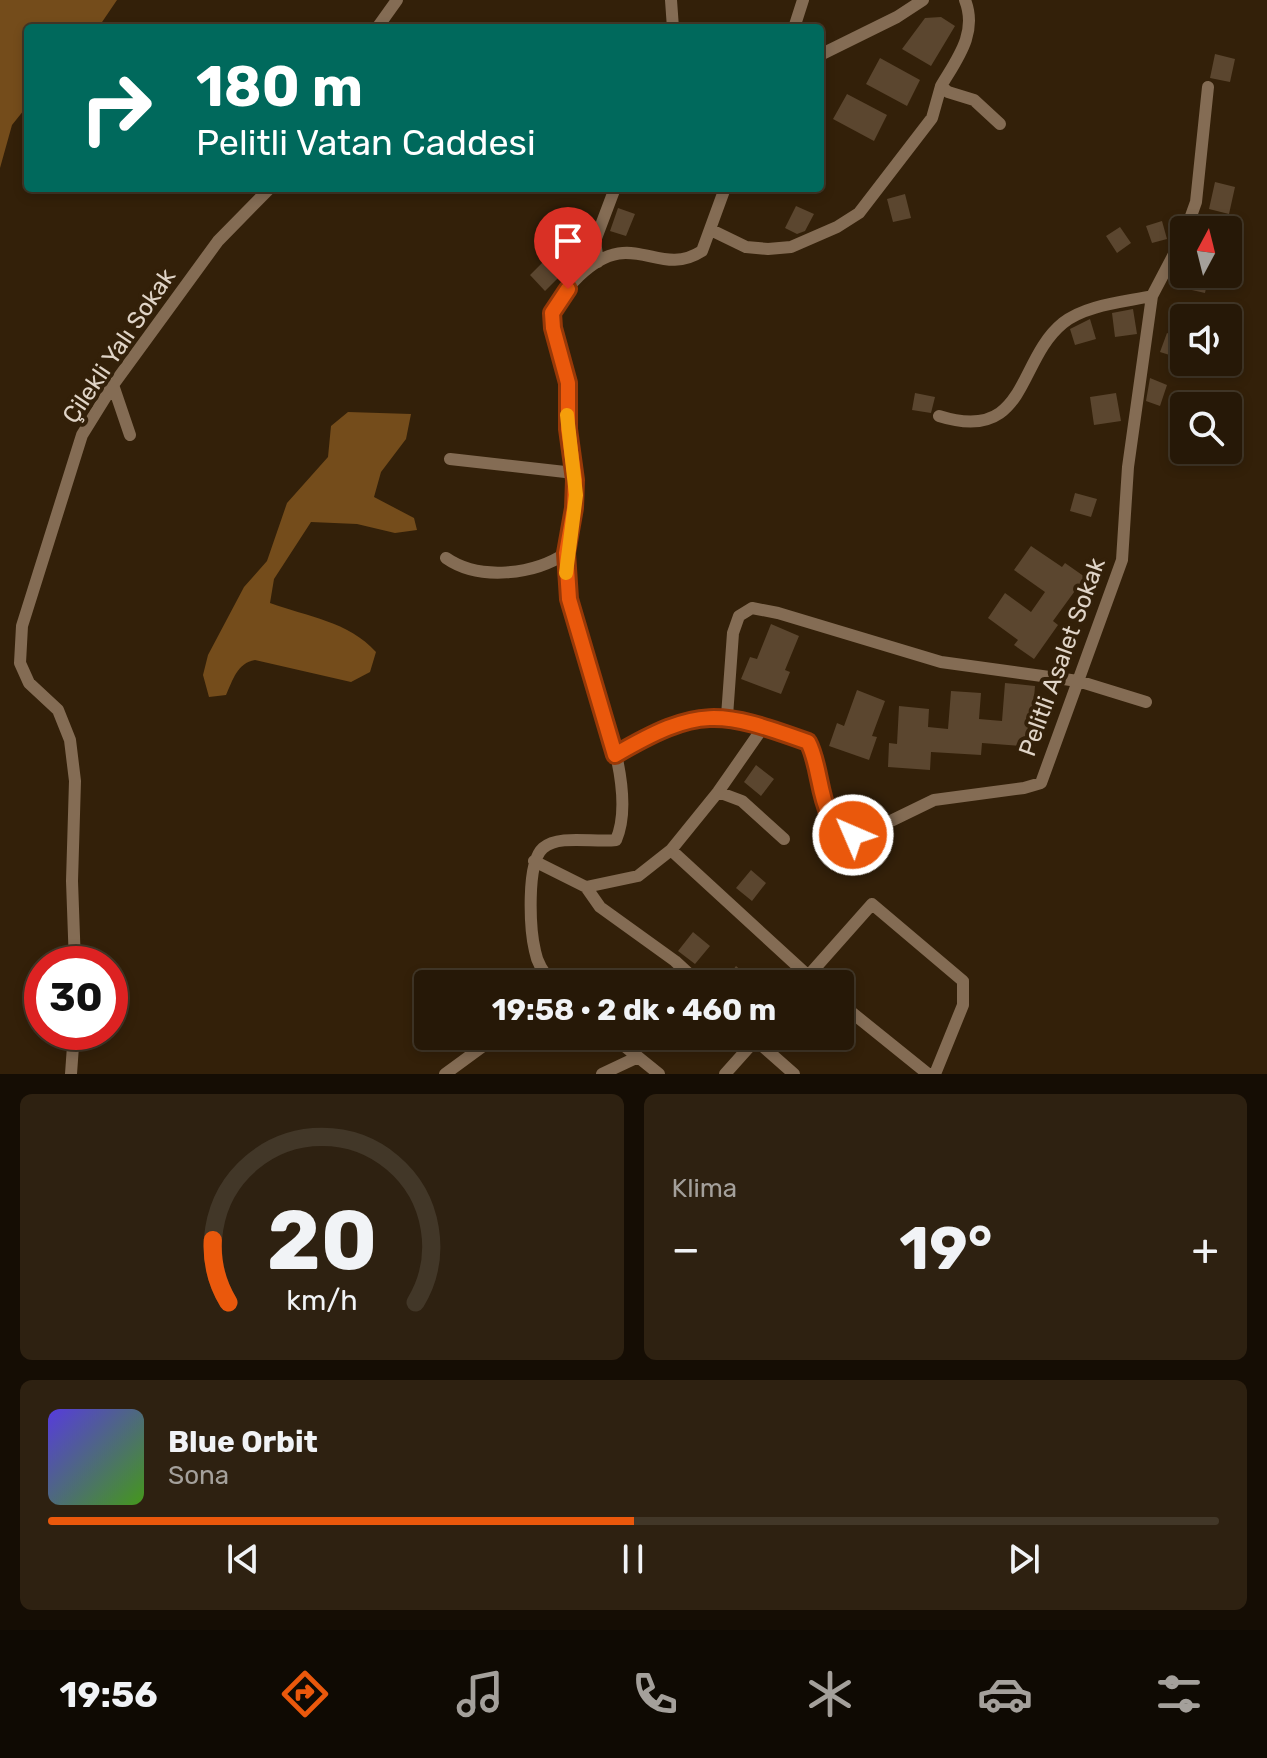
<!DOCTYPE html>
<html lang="tr">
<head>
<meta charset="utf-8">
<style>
  body { margin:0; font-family:Rubik,sans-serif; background:#2e2111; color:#f1f3f6; height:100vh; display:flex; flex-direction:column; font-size:30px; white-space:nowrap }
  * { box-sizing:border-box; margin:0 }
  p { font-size:26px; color:#a4a09b }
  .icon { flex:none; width:44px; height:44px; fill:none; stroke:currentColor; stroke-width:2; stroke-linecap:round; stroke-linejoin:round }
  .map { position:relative; height:1074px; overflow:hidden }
  .drawer { display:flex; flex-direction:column; gap:20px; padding:20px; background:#150d04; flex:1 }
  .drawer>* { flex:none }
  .hud { position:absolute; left:24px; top:24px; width:800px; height:168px; border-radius:8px; box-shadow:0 4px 12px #0003,0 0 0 2px #423728; background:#00695c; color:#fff; overflow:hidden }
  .needle { width:52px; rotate:7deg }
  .fabs { position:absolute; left:1170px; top:216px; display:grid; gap:16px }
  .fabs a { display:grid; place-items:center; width:72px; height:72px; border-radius:8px; background:#261807; box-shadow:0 4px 12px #0003,0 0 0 2px #423728; font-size:40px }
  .speed { position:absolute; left:24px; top:946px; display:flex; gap:16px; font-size:40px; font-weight:700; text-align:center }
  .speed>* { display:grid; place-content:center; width:104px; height:104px; border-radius:50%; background:#261807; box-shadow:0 4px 12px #0003,0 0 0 2px #423728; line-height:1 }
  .speed .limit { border:12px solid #d22; background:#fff; color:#111 }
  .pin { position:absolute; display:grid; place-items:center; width:68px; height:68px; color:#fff; margin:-82px -34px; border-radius:50% 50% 50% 0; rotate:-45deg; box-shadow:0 0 8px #0007 }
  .pin .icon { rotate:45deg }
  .me { position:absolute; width:88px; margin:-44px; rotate:315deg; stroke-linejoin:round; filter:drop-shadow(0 0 6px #0008) }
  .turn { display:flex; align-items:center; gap:28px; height:168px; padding:0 40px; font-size:36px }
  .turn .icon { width:104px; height:104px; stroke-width:2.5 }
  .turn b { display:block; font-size:56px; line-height:68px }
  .big { font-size:60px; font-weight:700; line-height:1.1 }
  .drawer .card { flex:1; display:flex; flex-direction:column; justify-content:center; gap:12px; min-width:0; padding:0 28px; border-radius:12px; background:#2e2111 }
  .drawer .dial { align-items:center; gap:0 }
  .dial svg { height:208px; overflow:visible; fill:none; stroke:#423728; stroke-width:7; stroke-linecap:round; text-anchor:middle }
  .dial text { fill:#f1f3f6; stroke:none }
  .song { display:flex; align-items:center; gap:24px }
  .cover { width:96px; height:96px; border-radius:12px; background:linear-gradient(135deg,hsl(250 70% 55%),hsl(100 70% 35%)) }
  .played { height:8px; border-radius:4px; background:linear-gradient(90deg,#ea580c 50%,#423728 50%) }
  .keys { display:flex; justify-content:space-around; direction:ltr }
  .heat { display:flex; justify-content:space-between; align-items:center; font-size:44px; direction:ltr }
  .drawer .tiles { flex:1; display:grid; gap:20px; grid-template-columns:1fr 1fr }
  .card:last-child { grid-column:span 2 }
  .trip { position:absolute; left:414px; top:970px; width:440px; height:80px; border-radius:8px; background:#261807; box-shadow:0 4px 12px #0003,0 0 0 2px #423728; font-weight:700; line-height:80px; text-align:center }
  .tabs { display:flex; height:128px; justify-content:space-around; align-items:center; background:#0f0a03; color:#a4a09b }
  .tabs .icon { width:56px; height:56px }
  .tabs .on { color:#ea580c }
  .tabs b { font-size:36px; color:#f1f3f6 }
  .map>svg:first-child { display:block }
</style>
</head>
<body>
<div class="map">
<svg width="1267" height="1074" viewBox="0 0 1267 1074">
  <rect width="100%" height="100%" fill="#332009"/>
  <path fill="#744c1b" d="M 0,0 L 117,0 L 98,28 L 28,28 L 28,105 L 12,125 L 0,168 Z
    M 348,412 L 411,414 L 406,439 L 381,472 L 374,497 L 414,518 L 417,530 L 395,533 L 357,524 L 311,522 L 274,579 L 270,603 C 308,617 348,621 376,652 L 370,672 L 351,682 L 255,660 C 237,663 233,680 226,695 L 209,697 L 203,675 L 208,655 L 244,587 L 267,561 L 287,503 L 328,457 L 331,426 Z"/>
  <path fill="#5b462f" d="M 941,17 L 955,26 L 931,66 L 902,49 L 925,18 Z
    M 1215,54 L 1235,59 L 1230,82 L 1210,78 Z
    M 880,58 L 920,80 L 907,106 L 866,84 Z
    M 847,94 L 887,115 L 874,141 L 833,119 Z
    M 1215,182 L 1235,187 L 1229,214 L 1209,209 Z
    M 905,194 L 911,218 L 893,222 L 887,199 Z
    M 796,206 L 814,214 L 805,231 L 797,234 L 785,228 Z
    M 618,208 L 635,214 L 626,236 L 610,231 Z
    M 1162,221 L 1167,239 L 1152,243 L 1146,226 Z
    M 1120,227 L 1131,243 L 1117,253 L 1106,236 Z
    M 544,261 L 559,277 L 545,291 L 530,275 Z
    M 1186,274 L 1209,274 L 1205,293 L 1183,288 Z
    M 1133,309 L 1137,334 L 1115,337 L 1112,313 Z
    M 1090,319 L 1096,339 L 1075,345 L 1070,329 Z
    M 1167,333 L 1182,339 L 1176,357 L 1160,352 Z
    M 1150,378 L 1167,385 L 1160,406 L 1146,401 Z
    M 915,393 L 935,397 L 931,413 L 912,410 Z
    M 1116,393 L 1121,421 L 1094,425 L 1090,397 Z
    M 1075,493 L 1097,499 L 1091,517 L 1070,511 Z
    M 1031,546 L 1062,567 L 1065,563 L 1085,577 L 1053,621 L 1058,625 L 1034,659 L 1014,645 L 1018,640 L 988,618 L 1005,593 L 1031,612 L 1045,592 L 1014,570 Z
    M 771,624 L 799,636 L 785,670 L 790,672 L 781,694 L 741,679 L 750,657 L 757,659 Z
    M 1005,683 L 1035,686 L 1032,722 L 1037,723 L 1035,747 L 982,743 L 981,755 L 931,752 L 930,770 L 888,767 L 889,743 L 897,744 L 899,706 L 929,709 L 928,727 L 948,729 L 951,691 L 981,693 L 979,719 L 1002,721 Z
    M 857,690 L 885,701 L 872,736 L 877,737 L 869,760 L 829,746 L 837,723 L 844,726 Z
    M 756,765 L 774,779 L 761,796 L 744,782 Z
    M 751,870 L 766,883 L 752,901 L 736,888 Z
    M 693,932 L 710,946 L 695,964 L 678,951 Z
    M 736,966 L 757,984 L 722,984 Z"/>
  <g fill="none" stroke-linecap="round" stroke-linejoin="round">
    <path stroke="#846c54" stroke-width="12" d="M 671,0 L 673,28
      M 965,0 C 978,33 957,59 941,86 L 948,92 L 974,100 L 1000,124
      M 377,28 L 397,0
      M 794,28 L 803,0
      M 820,55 L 897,17 L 923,0
      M 711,230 L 746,247 L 768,249 L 791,247 L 837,227 L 859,213 L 932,118 L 941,86
      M 1186,230 L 1196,202 L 1208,87
      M 598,262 L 595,241 L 615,188
      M 113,385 L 130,435
      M 939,416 C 1028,444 1016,361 1063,323 C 1085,305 1124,302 1152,296
      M 450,459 L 574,473
      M 446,558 C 479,581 534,575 566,553
      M 727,716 L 733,633 L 739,616 L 752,608 L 778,613 L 941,662 L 1078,681 L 1146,702
      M 764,726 L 718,792 L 671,850 L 817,984
      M 615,755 C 699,706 719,710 808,742 C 825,774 815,836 864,834 L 934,800 L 1024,788 L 1041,783 L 1122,560 L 1128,467 L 1152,296 L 1184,235
      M 718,792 L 742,801 L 784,839
      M 534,861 L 586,887 L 600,907 L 675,961 L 700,984
      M 586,887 L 638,876 L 671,850
      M 75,964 L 72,881 L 75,781 L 70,740 L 58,710 L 29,683 L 20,663 L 22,626 L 82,435 L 113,385 L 218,241 L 270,188
      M 553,984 C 545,975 537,963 535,951 C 530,930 526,863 543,848 C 559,834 595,843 616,840 C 642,781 582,662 569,599 C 561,563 574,531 576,496 C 576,474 570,452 568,430 C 566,413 569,397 568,381 C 565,359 551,339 552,316 C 554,302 569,286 579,276 C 633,224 657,280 702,251 L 725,188
      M 801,984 L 872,904 L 963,981 L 963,1005 L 935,1074
      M 840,1003 L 928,1074
      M 612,1036 L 659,1074
      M 751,1036 L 794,1074
      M 71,1074 L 74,1032
      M 445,1074 L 497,1036
      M 602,1074 L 638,1057
      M 725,1074 L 759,1036"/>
  </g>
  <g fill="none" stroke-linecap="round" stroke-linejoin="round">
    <defs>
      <path id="route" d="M 568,289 L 552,313 L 553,328 L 568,383 L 568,429 L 575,480 L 574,508 L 566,553 L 569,599 L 615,755 C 699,706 719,710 808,742 C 824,771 816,825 853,835"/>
    </defs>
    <use href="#route" stroke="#983908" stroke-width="20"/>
    <use href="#route" stroke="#ea580c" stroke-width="14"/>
    <path stroke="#f59e0b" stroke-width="14" d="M 566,573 L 576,495 L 567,415"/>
  </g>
  <g text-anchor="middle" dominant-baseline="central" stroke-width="8" stroke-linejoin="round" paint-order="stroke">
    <g font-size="24" fill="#e0d4c7" stroke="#332009">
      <text transform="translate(119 346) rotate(-56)">Çilekli Yalı Sokak</text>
      <text transform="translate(1062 657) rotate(-70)">Pelitli Asalet Sokak</text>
    </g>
  </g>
</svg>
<div class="fabs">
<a><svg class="needle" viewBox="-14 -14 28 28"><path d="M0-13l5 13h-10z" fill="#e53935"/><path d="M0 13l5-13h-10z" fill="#a4a09b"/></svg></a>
<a><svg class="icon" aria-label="sound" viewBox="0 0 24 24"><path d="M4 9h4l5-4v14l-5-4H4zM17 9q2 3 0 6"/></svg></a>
<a><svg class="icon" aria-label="search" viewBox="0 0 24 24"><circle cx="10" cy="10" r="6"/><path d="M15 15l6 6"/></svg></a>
</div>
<div class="speed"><div class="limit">30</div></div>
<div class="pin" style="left:568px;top:289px;background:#d93025"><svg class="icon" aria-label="arrive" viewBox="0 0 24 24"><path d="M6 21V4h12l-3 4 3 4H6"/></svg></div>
<svg class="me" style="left:853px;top:835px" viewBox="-20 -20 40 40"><circle r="17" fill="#ea580c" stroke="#fff" stroke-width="3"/><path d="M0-11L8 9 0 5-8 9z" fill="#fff"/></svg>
<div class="trip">19:58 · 2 dk · 460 m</div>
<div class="hud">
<div class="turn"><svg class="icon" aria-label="right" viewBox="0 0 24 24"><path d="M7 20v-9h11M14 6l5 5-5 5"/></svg><div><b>180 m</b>Pelitli Vatan Caddesi</div></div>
</div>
</div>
<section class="drawer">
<div class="tiles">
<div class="card dial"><svg viewBox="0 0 100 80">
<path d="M14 69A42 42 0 1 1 86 69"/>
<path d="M14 69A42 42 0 0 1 8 45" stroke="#ea580c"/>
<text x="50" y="56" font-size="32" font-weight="700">20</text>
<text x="50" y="72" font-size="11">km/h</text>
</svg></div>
<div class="card"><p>Klima</p>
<div class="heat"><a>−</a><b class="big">19°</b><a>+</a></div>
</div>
<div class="card">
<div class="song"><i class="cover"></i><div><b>Blue Orbit</b><p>Sona</p></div></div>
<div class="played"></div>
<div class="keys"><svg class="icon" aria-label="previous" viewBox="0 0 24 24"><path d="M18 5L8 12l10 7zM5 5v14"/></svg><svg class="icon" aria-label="pause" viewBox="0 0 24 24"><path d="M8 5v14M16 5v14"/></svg><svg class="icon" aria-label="next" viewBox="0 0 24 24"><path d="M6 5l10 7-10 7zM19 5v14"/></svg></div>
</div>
</div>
</section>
<nav class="tabs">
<b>19:56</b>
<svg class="icon on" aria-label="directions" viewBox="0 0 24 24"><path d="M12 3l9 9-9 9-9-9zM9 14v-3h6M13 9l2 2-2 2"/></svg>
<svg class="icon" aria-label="music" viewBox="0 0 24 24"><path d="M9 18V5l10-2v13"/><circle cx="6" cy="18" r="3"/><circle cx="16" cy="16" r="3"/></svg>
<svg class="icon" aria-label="phone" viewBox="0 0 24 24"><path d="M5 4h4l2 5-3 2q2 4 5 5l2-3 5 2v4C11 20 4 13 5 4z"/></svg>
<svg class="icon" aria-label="climate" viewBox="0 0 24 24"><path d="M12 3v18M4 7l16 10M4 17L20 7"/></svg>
<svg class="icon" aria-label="car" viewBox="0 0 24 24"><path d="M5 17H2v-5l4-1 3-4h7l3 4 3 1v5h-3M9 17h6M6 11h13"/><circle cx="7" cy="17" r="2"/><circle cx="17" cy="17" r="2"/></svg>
<svg class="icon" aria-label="filters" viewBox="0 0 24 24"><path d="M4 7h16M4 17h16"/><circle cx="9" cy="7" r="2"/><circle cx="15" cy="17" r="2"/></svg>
</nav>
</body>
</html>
